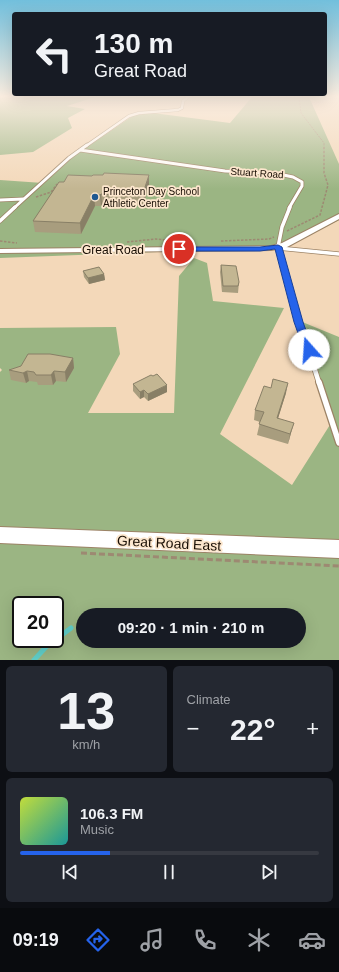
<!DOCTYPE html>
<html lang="en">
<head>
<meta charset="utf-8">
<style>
  body { margin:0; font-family:Arial,sans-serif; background:#242831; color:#f1f3f6; height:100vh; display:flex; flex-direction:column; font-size:15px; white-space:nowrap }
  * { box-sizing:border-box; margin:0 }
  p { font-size:13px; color:#9ea1a6 }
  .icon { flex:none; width:22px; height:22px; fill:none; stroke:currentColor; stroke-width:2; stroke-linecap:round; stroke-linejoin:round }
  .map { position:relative; height:660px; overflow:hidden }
  .drawer { display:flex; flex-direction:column; gap:6px; padding:6px; background:#0d0f14; flex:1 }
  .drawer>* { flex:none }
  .banner { position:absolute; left:12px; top:12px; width:315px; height:84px; border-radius:4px; box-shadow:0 4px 16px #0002; background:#171b24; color:#f1f3f6; overflow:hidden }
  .speed { position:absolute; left:12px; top:596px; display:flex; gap:8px; font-size:20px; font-weight:700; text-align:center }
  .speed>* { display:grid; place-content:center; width:52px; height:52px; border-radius:50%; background:#171b24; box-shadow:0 4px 16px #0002; line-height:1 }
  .speed .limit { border:2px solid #111; border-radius:6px; background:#fff; color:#111 }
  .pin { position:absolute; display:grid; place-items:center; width:34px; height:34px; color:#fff; margin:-17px; border:2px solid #fff; border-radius:50%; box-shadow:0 1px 4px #0007 }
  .me { position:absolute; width:44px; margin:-22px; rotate:341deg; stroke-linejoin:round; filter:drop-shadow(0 0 3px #0008) }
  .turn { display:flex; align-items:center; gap:14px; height:84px; padding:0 16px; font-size:18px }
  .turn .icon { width:52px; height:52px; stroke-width:2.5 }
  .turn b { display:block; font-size:28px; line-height:34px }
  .big { font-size:30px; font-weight:700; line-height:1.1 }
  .drawer .widget { flex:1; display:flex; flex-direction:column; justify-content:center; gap:6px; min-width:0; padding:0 14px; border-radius:6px; background:#242831 }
  .drawer .dial { align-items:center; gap:0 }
  .dial b { font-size:52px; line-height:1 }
  .song { display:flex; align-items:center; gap:12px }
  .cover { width:48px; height:48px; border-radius:6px; background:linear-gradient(135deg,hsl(70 70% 55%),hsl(180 70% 35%)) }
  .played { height:4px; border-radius:2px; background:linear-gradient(90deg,#2563eb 30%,#363941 30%) }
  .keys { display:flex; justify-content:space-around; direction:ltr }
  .heat { display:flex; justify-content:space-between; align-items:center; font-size:22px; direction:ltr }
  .drawer .tiles { flex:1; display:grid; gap:6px; grid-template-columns:1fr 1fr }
  .widget:last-child { grid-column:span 2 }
  .trip { position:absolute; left:76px; top:608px; width:230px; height:40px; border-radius:20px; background:#171b24; box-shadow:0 4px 16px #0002; font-weight:700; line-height:40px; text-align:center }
  .tab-bar { display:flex; height:64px; justify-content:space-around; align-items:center; background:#090b0e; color:#9ea1a6 }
  .tab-bar .icon { width:28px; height:28px }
  .tab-bar .on { color:#2563eb }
  .tab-bar b { font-size:18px; color:#f1f3f6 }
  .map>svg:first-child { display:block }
</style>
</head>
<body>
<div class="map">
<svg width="339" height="660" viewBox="0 0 339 660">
  <rect width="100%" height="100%" fill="#f3d8b9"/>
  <path fill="#9bb583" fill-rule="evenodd" d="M 0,97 L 95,97 L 67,106 L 85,109 L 68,118 L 72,128 L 33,152 L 0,155 Z
    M 252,97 L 309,97 L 339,164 L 339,220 L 287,247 L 0,258 L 0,180 L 43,183 L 58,167 L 134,115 L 153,113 L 230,123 Z
    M 194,258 L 207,263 L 213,301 L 284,308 L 220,434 L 292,485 L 333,420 L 295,319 L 339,337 L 339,660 L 0,660 L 0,372 L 2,370 L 0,368 L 0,328 L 116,327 L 120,354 L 88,413 L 174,413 L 179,276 ZM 21,605 L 55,605 L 55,639 L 21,639 ZM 83,615 L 299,615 L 299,641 L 83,641 Z"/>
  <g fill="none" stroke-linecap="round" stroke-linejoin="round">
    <path stroke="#61cfc9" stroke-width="5" d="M 34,660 L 46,647 L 71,628"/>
    <defs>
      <path id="service-far4" d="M 86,146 L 129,116 L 139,113 L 178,110 L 182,108 L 183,101 L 188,97"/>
      <path id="service-far3" d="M 80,150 L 225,171 L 274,173 L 293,177 L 302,182 L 302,186 L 289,208
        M 0,200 L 23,199
        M 14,208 L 69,158 L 87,145"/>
      <path id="service-far2" d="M 0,221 L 15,207
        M 278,248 L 339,254
        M 289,285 L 278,247 L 282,227 L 290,207"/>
      <path id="service-far1" d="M 288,284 L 319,383"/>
      <path id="service" d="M 319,382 L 339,443"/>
      <path id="minor" d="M 339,214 L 339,219 L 287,247 L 271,250 L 0,253 L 0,249 L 271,246 L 282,243 Z"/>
      <path id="tertiary" d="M 0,527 L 339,540 L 339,558 L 0,543 Z"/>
    </defs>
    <use href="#service-far4" stroke="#9c8366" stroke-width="3.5"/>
    <use href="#service-far3" stroke="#9c8366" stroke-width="4.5"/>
    <use href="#service-far2" stroke="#9c8366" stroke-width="5"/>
    <use href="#service-far1" stroke="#9c8366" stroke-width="6"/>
    <use href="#service" stroke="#9c8366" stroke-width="8"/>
    <use href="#minor" stroke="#9c8366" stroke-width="2"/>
    <use href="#tertiary" stroke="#9c8366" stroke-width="2"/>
    <path stroke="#9d8972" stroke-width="1" stroke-dasharray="2 1" stroke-linecap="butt" d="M 299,97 L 301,113 L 324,143 L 324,146"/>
    <path stroke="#9d8972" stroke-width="1.5" stroke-dasharray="2.5 1.5" stroke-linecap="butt" d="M 36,197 L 51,192 L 57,184
      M 287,231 L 320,215 L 328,185 L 324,173 L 324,145
      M 0,241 L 17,243
      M 221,241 L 269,239 L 274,237
      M 127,242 L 156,239 L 176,241"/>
    <path stroke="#9d8972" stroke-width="3" stroke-dasharray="6 3" stroke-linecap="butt" d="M 81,553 L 339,566"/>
    <use href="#service-far4" stroke="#fff" stroke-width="2.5"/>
    <use href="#service-far3" stroke="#fff" stroke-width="3"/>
    <use href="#service-far2" stroke="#fff" stroke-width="3.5"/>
    <use href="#service-far1" stroke="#fff" stroke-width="4.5"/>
    <use href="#service" stroke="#fff" stroke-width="5.5"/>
    <use href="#minor" fill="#fff" fill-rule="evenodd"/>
    <use href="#tertiary" fill="#fff" fill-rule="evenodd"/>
  </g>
  <path fill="#a89d7e" d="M 103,175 L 149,175 L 149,185 L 143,206 L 102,204 L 101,206 L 95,206 L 81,234 L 35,232 L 33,221 L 64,182 L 92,176 Z
    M 221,265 L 239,282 L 238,293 L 222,292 L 220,272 Z
    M 83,271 L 104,274 L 105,280 L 89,284 L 84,277 Z
    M 73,358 L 74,368 L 66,382 L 56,381 L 53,385 L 38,385 L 37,382 L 29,381 L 26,383 L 11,380 L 9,370 Z
    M 133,384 L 167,392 L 148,401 L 144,397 L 140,399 L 133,391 Z
    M 286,393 L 278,418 L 291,433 L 288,444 L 257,435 L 260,422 L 254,420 L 255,410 Z"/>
  <path fill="#887f66" d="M 149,175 L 149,185 L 143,206 L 142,196 Z
    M 101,194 L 102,204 L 101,206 L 100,195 Z
    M 94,195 L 95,206 L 81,234 L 80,223 Z
    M 104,274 L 105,280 L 89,284 L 88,278 Z
    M 73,358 L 74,368 L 66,382 L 65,372 Z
    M 27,371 L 29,381 L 26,383 L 23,373 Z
    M 54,371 L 56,381 L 53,385 L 51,375 Z
    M 288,383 L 286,393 L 275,428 L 277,418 Z
    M 167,385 L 167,392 L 148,401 L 148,394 Z
    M 144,390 L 144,397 L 140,399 L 140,392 Z
    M 294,423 L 291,433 L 288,444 L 290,434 Z"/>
  <path fill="#c3b692" stroke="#887f66" d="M 104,173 L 149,175 L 142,196 L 101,194 L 100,195 L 94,195 L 80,223 L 33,221 L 59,182 L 64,182 L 68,175 L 92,176 L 93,175 L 103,175 Z
    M 221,265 L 236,266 L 239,282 L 238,286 L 223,286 Z
    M 99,267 L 104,274 L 88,278 L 83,271 Z
    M 28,354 L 50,354 L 73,358 L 65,372 L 54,371 L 51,375 L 36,375 L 34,372 L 27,371 L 23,373 L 9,370 L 21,366 Z
    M 157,374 L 167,385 L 148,394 L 144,390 L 140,392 L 133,384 L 151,375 L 153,376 Z
    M 273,379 L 288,383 L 277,418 L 294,423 L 290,434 L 259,424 L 264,412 L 255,410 L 264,386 L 271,388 Z"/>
  <linearGradient id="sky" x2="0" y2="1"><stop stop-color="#72bfdc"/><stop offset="0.51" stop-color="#faede0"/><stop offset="1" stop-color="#faede0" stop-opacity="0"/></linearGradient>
  <rect width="339" height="189" fill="url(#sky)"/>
  <path fill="#2563eb" stroke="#184099" d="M 278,245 L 282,247 L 303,322 L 313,350 L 312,352 L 309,353 L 304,350 L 294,322 L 275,249 L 260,251 L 179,251 L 175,249 L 179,247 L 260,247 Z"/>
  <circle fill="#1f5991" stroke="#fce6cd" stroke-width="1.5" cx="95" cy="197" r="4"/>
  <g text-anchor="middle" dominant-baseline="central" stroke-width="3.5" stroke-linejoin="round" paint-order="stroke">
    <g font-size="10" fill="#180e04" stroke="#fce6cd">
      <text transform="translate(257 173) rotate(4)">Stuart Road</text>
    </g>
    <g font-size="10" fill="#180e04" stroke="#fce6cd" text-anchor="start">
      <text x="103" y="191">Princeton Day School<tspan x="103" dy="12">Athletic Center</tspan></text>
    </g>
    <g font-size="12" fill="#180e04" stroke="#fce6cd">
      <text x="113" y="250">Great Road</text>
    </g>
    <g font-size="14" fill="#180e04" stroke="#fce6cd">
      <text transform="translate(169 543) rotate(3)">Great Road East</text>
    </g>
  </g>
</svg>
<div class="speed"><div class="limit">20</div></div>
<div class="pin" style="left:179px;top:249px;background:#d93025"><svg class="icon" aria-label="arrive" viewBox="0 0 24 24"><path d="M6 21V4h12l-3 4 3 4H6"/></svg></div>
<svg class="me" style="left:309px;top:350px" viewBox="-20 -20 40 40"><circle r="19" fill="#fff"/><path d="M0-13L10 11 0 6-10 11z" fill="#2563eb"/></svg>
<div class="trip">09:20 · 1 min · 210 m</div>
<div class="banner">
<div class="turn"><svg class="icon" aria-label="left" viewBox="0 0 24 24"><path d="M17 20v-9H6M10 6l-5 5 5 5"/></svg><div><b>130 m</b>Great Road</div></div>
</div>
</div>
<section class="drawer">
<div class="tiles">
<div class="widget dial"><b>13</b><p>km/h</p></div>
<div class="widget"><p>Climate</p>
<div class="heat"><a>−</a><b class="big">22°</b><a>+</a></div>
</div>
<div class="widget">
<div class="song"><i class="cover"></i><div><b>106.3 FM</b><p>Music</p></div></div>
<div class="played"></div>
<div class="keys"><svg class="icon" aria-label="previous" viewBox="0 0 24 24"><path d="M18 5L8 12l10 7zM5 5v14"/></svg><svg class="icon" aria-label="pause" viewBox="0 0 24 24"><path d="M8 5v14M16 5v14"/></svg><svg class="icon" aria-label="next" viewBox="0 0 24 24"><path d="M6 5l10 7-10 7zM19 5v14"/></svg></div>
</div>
</div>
</section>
<nav class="tab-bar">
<b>09:19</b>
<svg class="icon on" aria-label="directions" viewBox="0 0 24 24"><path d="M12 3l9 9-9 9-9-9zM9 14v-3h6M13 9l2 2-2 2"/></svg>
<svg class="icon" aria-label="music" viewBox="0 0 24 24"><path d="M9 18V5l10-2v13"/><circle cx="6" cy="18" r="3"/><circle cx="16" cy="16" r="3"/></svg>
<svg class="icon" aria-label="phone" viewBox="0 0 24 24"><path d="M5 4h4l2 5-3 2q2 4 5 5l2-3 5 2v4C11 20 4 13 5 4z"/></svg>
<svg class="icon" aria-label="climate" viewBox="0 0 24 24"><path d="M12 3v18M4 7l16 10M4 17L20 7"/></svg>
<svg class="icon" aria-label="car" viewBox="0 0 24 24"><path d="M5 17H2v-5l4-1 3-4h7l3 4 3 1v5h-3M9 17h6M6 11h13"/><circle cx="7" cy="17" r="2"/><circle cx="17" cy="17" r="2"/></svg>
</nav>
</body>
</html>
